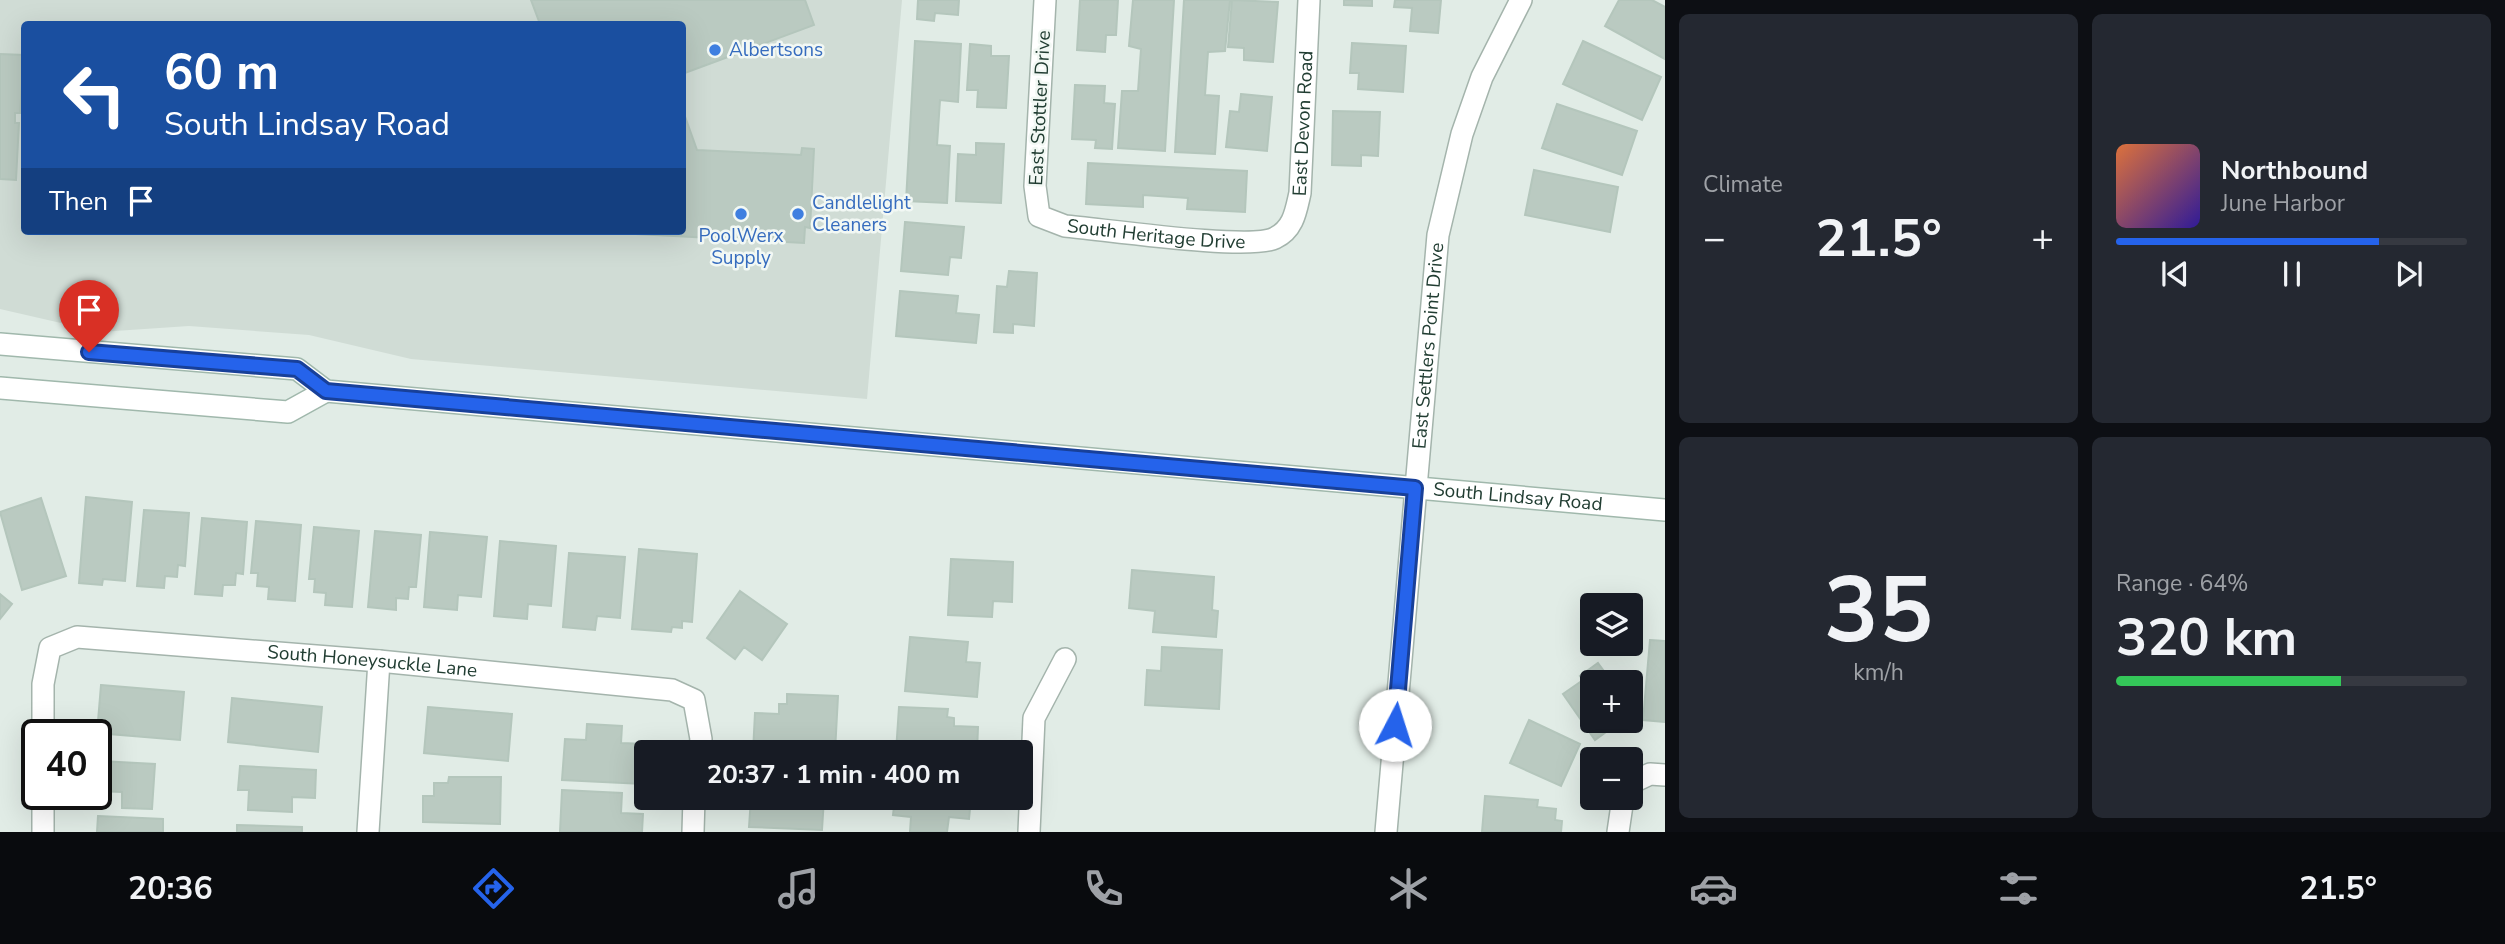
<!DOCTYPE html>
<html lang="en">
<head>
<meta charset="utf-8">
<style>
  body { margin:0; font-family:"Nunito Sans",sans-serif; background:#242831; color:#f1f3f6; height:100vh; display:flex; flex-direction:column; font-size:26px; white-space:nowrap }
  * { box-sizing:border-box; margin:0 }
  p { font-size:23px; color:#9ea1a6 }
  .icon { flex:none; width:38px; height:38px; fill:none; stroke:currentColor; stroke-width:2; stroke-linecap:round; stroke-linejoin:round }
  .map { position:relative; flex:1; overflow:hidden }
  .sheet { display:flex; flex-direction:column; gap:14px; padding:14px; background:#0d0f14; width:840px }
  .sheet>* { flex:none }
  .top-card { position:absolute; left:21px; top:21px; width:665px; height:214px; border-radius:7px; box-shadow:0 7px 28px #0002; background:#1a4fa0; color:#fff; overflow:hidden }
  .tools { position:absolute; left:1580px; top:593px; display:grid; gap:14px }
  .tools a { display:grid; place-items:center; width:63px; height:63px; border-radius:7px; background:#171b24; box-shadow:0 7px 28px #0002; font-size:35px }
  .speed { position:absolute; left:21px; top:719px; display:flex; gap:14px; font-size:35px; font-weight:700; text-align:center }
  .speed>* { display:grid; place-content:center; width:91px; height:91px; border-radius:50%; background:#171b24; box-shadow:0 7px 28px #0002; line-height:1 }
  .speed .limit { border:4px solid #111; border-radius:10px; background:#fff; color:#111 }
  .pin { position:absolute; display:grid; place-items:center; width:60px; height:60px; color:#fff; margin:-72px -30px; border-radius:50% 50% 50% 0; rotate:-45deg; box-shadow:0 0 7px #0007 }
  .pin .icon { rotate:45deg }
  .me { position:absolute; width:77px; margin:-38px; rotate:5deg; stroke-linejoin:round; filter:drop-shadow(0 0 5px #0008) }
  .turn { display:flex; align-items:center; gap:24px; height:147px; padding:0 28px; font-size:32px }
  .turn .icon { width:91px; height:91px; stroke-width:2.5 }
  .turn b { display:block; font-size:49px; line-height:60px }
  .then { display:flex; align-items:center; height:66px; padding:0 28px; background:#0003; gap:14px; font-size:26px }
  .big { font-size:52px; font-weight:700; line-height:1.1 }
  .sheet .widget { flex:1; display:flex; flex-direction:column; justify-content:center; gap:10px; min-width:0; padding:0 24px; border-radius:10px; background:#242831 }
  .sheet .dial { align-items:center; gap:0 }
  .dial b { font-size:91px; line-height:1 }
  .song { display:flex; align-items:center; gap:21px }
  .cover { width:84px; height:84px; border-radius:10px; background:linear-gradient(135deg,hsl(20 70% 55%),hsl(250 70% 35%)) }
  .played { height:7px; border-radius:4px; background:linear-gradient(90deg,#2563eb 75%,#363941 75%) }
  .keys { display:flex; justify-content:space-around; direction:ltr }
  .heat { display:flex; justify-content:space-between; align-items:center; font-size:38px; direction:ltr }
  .charge { height:10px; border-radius:5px; background:linear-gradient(90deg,#34c759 64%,#363941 0) }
  .sheet .tiles { flex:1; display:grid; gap:14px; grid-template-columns:repeat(2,1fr) }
  .trip { position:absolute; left:634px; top:740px; width:399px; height:70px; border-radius:7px; background:#171b24; box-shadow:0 7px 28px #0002; font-weight:700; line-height:70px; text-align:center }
  .dock { display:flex; height:112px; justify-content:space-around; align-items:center; background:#090b0e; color:#9ea1a6 }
  .dock .icon { width:49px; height:49px }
  .dock .active { color:#2563eb }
  .dock b { font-size:32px; color:#f1f3f6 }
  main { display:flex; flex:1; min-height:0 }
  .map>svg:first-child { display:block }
</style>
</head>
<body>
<main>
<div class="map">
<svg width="1665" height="832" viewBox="0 0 1665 832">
  <rect width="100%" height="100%" fill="#e1ece6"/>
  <path fill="#d0dcd5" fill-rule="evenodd" d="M 0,0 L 902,0 L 867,399 L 411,359 L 309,335 L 189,326 L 100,332 L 0,309 ZM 24,24 L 682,24 L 682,231 L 24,231 Z"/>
  <path fill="#bacac1" stroke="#b4c6bc" stroke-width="2" d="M 531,0 L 805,0 L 814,25 L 682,74 L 682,24 L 540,24 Z
    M 918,0 L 959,0 L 958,15 L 935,13 L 934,21 L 917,19 Z
    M 1080,0 L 1118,0 L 1116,35 L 1106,35 L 1105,52 L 1077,50 Z
    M 1133,0 L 1174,0 L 1165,151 L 1118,148 L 1122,91 L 1138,91 L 1141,49 L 1129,46 Z
    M 1184,0 L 1230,0 L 1225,51 L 1208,52 L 1205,95 L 1219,96 L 1215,154 L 1175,152 Z
    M 1232,0 L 1278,2 L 1273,62 L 1244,60 L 1244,48 L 1228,47 Z
    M 1344,0 L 1372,0 L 1372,6 L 1344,5 Z
    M 1395,0 L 1441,0 L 1438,33 L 1410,31 L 1412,8 L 1394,7 Z
    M 1619,0 L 1652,0 L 1665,7 L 1665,59 L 1605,26 Z
    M 915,41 L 961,44 L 958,102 L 940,100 L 937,145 L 950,146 L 947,203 L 906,201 Z
    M 1583,41 L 1661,77 L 1642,120 L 1563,84 Z
    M 1352,43 L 1406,46 L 1403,92 L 1358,89 L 1359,73 L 1350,73 Z
    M 970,44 L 991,46 L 991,56 L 1009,56 L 1006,108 L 977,107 L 978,90 L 967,90 Z
    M 0,54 L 24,55 L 20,113 L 15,113 L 15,123 L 19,123 L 16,180 L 0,179 Z
    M 1075,85 L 1105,86 L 1104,103 L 1115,104 L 1112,149 L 1095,148 L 1096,140 L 1072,139 Z
    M 1241,94 L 1272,97 L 1267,151 L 1226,147 L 1230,111 L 1239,112 Z
    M 1557,104 L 1637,131 L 1622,175 L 1542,148 Z
    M 682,108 L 697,150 L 801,155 L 802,148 L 814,149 L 810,228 L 805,227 L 804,243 L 636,234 L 635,231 L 682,231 Z
    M 1333,111 L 1380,112 L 1378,156 L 1361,155 L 1361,166 L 1332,165 Z
    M 976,143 L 1004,144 L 1001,203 L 956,201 L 958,154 L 976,155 Z
    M 1088,163 L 1247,171 L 1245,212 L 1187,209 L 1188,198 L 1143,195 L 1143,207 L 1086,204 Z
    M 1534,170 L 1618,187 L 1610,232 L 1525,215 Z
    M 905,222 L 964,227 L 961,258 L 950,257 L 948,275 L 901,271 Z
    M 1009,271 L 1037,273 L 1034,326 L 1013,324 L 1013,333 L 994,332 L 997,286 L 1007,287 Z
    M 900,291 L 958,296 L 956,313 L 979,315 L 976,343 L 896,336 Z
    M 86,497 L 132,502 L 125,581 L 103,579 L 102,585 L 79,583 Z
    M 41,498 L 66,576 L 22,590 L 0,512 Z
    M 144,510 L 189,513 L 185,566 L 178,565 L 177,577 L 165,576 L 164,588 L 137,586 Z
    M 202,518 L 247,522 L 243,574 L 236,573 L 235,585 L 223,585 L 222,596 L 195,594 Z
    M 256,521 L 301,525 L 295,601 L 268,599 L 269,587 L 257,586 L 258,573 L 251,573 Z
    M 314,527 L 359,531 L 352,607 L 325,605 L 326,593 L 314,592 L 315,579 L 309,579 Z
    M 375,531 L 421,535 L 416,587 L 409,587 L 408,599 L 396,598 L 396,610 L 368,607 Z
    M 430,532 L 487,537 L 481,597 L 458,595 L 457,610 L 424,607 Z
    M 500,541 L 556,546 L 551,606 L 528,604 L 527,619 L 494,616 Z
    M 639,549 L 697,554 L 692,622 L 682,621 L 682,628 L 672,627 L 671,632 L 632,629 Z
    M 569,553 L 625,557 L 620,618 L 597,616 L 595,630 L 563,627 Z
    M 951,559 L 1013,562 L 1012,602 L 993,601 L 992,617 L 948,615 Z
    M 1132,570 L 1214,577 L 1212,610 L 1218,611 L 1216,637 L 1153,632 L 1155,611 L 1129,608 Z
    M 740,591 L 787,624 L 762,660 L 744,647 L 735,659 L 707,638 Z
    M 0,594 L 12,604 L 0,619 Z
    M 910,637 L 968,642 L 966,662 L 980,663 L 977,697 L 905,691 Z
    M 1650,640 L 1665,641 L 1665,722 L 1643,720 Z
    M 1162,647 L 1222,650 L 1219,709 L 1145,705 L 1147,670 L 1161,671 Z
    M 1598,663 L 1612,682 L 1592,682 L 1592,721 L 1621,721 L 1595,740 L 1563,694 L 1583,680 L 1580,676 Z
    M 101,685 L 184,692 L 180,740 L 97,733 Z
    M 787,694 L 838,696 L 835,752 L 753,752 L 755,713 L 779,714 L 779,704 L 787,704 Z
    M 232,698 L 322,707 L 318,752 L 228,742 Z
    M 428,707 L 512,714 L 508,761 L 424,753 Z
    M 899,707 L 948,709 L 947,717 L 954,718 L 954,726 L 978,727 L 977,752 L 896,752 Z
    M 1529,720 L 1580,744 L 1561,786 L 1510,763 Z
    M 587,724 L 622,726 L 621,743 L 645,744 L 643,784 L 562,780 L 565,739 L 586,740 Z
    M 100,761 L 155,764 L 152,809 L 122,808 L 122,792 L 99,791 Z
    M 240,766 L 316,770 L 315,798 L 292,797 L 292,812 L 248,810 L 249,790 L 238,790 Z
    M 449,777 L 501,777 L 500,824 L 423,822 L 423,796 L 434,796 L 434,783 L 448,783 Z
    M 562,790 L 622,793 L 621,813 L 643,814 L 642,832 L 560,832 Z
    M 1485,796 L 1538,800 L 1537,807 L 1556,809 L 1555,820 L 1562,821 L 1561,832 L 1482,832 Z
    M 751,798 L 824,798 L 822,830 L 749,827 Z
    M 895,798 L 971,798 L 969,819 L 949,817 L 947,832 L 910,832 L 911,817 L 893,815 Z
    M 98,816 L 163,819 L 163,832 L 97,832 Z
    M 237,825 L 302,827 L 302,832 L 237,832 Z"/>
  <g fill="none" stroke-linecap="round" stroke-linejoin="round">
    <defs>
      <g id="minor">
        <path id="s1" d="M 1045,0 L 1035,186 L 1039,216 L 1065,226 C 1102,229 1250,251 1275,238 C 1294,229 1296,210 1300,193 L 1309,0"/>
        <path id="s2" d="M 43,735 L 43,684 L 50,648 L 77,637 L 379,661 L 672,690 L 694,700 L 701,739 L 699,752"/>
        <path d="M 1631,783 L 1650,774 L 1665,775"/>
        <path d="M 43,832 L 43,794"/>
        <path d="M 368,832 L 379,661"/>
        <path d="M 693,832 L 694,798"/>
        <path d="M 1029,832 L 1034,718 L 1065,659"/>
        <path d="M 1618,832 L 1623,798"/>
      </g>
      <g id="tertiary">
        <path id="s3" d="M 1386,832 L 1438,235 L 1462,134 L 1482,77 L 1521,0"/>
      </g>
      <g id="secondary">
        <path id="s4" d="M 0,344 L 297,369 L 326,391 L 1665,510"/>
        <path d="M 0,388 L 288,412 L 326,391"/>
      </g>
    </defs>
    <use href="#minor" stroke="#a4b4ac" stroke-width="24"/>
    <use href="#tertiary" stroke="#a4b4ac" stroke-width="24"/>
    <use href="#secondary" stroke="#a0b8ac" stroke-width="24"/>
    <use href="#minor" stroke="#fff" stroke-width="21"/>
    <use href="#tertiary" stroke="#fff" stroke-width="21"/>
    <use href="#secondary" stroke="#fff" stroke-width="21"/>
  </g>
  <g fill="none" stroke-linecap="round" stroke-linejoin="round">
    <defs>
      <path id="route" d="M 89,352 L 297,369 L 326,391 L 1415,488 L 1395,725"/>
    </defs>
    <use href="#route" stroke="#184099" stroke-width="18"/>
    <use href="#route" stroke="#2563eb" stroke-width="12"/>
  </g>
  <g fill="#3f7fe0" stroke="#f2f8f4" stroke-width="2.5">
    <circle cx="715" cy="50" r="7"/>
    <circle cx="741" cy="214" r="7"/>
    <circle cx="798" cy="214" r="7"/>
  </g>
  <g text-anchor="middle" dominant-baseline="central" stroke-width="5" stroke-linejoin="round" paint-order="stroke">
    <g font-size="19" fill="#366cbe" stroke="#f2f8f4" text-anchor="start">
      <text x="729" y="50">Albertsons</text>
      <text x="812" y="203">Candlelight<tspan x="812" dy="22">Cleaners</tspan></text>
      <text x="741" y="236" text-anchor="middle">PoolWerx<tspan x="741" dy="22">Supply</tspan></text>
    </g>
    <g font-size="19" fill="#213d32" stroke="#f2f8f4">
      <text transform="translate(1040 108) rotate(-87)">East Stottler Drive</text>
      <text stroke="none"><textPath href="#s1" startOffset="579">East Devon Road</textPath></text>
      <text stroke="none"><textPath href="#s1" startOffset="336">South Heritage Drive</textPath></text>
      <text stroke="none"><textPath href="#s3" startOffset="488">East Settlers Point Drive</textPath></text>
      <text stroke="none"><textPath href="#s4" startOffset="1531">South Lindsay Road</textPath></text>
      <text stroke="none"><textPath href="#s2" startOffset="413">South Honeysuckle Lane</textPath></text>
    </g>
  </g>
</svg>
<div class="tools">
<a><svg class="icon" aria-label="layers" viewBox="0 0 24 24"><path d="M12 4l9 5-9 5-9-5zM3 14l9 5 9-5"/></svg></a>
<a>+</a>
<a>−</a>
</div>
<div class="speed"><div class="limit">40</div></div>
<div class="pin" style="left:89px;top:352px;background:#d93025"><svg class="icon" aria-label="arrive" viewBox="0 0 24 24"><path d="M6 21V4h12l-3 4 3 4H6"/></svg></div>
<svg class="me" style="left:1395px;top:725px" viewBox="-20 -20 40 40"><circle r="19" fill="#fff"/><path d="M0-13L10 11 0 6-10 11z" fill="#2563eb"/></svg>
<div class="trip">20:37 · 1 min · 400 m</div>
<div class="top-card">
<div class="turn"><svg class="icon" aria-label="left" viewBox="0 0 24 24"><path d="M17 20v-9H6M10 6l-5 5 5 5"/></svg><div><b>60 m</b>South Lindsay Road</div></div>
<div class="then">Then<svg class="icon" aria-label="arrive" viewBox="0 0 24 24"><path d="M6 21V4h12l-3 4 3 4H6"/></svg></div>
</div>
</div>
<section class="sheet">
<div class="tiles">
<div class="widget"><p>Climate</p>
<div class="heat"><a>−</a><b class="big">21.5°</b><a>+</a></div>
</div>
<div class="widget">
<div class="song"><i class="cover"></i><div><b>Northbound</b><p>June Harbor</p></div></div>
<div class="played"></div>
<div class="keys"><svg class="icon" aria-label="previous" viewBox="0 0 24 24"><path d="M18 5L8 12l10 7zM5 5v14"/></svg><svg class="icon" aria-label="pause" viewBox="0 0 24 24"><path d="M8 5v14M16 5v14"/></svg><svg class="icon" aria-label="next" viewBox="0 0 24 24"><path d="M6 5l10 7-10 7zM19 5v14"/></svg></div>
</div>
<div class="widget dial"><b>35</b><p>km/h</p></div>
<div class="widget"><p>Range · 64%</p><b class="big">320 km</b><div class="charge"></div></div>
</div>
</section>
</main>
<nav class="dock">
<b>20:36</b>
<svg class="icon active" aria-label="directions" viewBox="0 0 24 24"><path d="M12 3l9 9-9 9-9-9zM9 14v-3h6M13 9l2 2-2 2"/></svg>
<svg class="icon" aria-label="music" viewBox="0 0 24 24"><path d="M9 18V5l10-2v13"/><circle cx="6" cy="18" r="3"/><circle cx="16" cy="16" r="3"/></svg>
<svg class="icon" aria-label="phone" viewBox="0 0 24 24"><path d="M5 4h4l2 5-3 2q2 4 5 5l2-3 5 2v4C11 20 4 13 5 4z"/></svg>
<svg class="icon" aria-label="climate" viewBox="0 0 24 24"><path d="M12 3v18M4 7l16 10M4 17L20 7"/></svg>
<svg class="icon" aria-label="car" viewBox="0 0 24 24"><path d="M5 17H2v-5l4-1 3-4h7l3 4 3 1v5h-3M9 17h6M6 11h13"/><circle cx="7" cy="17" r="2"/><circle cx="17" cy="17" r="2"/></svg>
<svg class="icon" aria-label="filters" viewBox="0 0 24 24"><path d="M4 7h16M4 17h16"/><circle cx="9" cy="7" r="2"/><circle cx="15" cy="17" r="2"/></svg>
<b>21.5°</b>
</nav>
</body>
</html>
